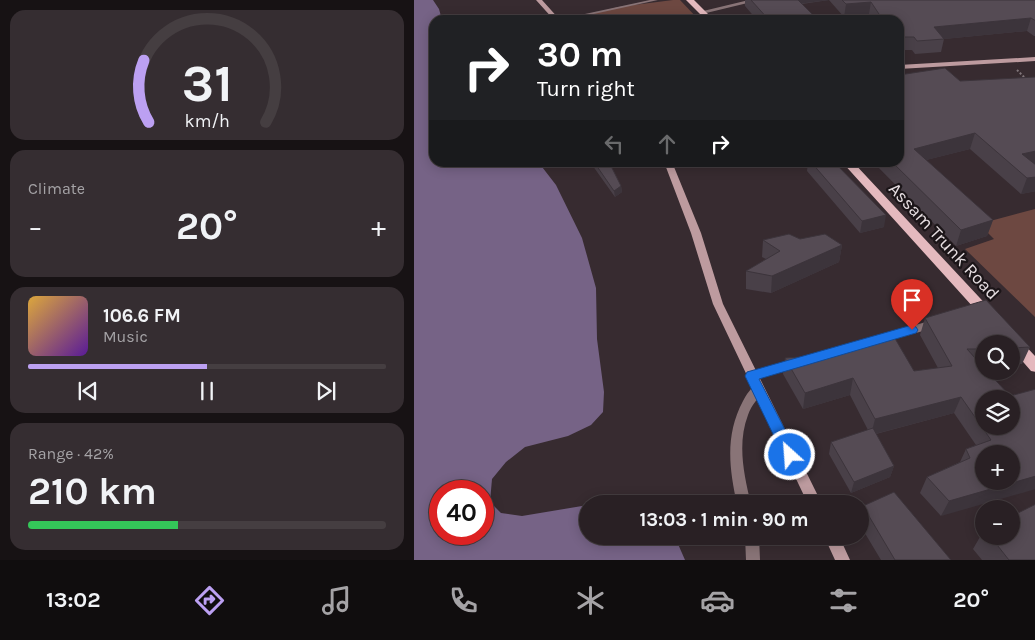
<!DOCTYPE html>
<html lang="en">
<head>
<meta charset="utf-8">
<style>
  body { margin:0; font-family:Karla,sans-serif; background:#352d31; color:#f1f3f6; height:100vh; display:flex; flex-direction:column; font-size:19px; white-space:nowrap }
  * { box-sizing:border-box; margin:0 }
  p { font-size:16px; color:#a5a3a6 }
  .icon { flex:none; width:28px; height:28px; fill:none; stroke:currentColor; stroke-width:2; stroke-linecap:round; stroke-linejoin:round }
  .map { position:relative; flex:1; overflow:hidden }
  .details { display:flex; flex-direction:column; gap:10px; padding:10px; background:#171214; width:414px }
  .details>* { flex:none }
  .guide { position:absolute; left:15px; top:15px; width:475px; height:152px; border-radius:15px; box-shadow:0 2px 12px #0003,0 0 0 1px #453e41; background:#202124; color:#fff; overflow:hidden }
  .fabs { position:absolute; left:561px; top:335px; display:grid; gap:10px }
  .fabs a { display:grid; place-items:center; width:45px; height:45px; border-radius:50%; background:#292024; box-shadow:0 2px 12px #0003,0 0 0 1px #453e41; font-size:25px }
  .speed { position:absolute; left:15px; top:480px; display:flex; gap:10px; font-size:25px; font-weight:700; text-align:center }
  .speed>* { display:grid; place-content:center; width:65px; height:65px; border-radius:50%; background:#292024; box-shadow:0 2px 12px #0003,0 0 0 1px #453e41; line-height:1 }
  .speed .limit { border:8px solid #d22; background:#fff; color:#111 }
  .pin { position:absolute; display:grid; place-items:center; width:42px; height:42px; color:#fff; margin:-51px -21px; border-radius:50% 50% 50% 0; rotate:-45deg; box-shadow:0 0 5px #0007 }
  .pin .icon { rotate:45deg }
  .me { position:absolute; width:55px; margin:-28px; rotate:334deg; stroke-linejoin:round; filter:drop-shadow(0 0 4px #0008) }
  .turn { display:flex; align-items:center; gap:18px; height:105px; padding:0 25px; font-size:22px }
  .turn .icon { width:65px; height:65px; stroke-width:2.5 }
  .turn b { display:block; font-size:35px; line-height:42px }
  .lanes { display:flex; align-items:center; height:48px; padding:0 25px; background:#0003; justify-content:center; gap:25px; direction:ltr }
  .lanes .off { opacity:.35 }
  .big { font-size:38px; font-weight:700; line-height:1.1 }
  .details .tile { flex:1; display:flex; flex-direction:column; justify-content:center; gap:8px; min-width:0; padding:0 18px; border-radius:15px; background:#352d31 }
  .details .dial { align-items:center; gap:0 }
  .dial svg { height:130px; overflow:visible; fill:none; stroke:#453e41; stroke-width:7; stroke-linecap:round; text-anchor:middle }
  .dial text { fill:#f1f3f6; stroke:none }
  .song { display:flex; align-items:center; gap:15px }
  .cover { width:60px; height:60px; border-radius:8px; background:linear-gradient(135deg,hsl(40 70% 55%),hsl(270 70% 35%)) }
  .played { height:5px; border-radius:2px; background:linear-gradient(90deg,#bca0f2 50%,#453e41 50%) }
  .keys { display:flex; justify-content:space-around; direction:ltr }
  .heat { display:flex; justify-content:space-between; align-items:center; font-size:28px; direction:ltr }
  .charge { height:8px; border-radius:4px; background:linear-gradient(90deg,#34c759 42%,#453e41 0) }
  .trip { position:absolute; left:165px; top:495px; width:290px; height:50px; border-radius:25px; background:#292024; box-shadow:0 2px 12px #0003,0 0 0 1px #453e41; font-weight:700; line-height:50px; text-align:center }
  .tabs { display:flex; height:80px; justify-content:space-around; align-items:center; background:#100d0e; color:#a5a3a6 }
  .tabs .icon { width:35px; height:35px }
  .tabs .selected { color:#bca0f2 }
  .tabs b { font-size:22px; color:#f1f3f6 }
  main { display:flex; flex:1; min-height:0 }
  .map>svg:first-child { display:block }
</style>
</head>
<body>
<main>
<section class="details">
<div class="tile dial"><svg viewBox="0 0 100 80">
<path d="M14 69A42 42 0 1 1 86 69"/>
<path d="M14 69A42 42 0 0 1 11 31" stroke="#bca0f2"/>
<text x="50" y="56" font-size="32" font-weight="700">31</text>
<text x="50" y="72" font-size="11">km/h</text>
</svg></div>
<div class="tile"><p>Climate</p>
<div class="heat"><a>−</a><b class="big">20°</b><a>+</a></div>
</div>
<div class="tile">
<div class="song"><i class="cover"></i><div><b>106.6 FM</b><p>Music</p></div></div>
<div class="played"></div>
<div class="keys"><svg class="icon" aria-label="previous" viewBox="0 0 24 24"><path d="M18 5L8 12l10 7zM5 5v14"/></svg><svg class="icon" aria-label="pause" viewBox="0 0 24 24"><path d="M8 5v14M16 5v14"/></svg><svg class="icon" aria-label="next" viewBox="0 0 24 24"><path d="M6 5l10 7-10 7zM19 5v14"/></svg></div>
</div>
<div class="tile"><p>Range · 42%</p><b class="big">210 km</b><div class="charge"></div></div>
</section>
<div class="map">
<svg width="622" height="560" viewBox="0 0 622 560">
  <rect width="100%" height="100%" fill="#372b30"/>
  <path fill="#6d4841" d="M 259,0 L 266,0 L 285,20 L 168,20 L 166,17 L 204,7 Z
    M 621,209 L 621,317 L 551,249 L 580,239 L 565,224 Z"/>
  <path fill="#766386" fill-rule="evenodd" d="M 0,0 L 19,0 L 25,9 L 28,20 L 20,20 L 20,162 L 125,163 L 142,185 L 168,238 L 182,288 L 183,339 L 190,392 L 189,412 L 177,425 L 154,436 L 111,447 L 92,462 L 78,479 L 76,502 L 87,513 L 108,516 L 174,505 L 174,536 L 255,536 L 264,544 L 271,560 L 0,560 ZM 26,491 L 69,491 L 69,534 L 26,534 Z"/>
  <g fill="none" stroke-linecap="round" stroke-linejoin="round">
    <path stroke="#80767a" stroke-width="2" stroke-dasharray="2 2" stroke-linecap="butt" d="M 603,70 L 613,80"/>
    <path fill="#897477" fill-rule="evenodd" d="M 236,0 L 244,0 L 152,20 L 143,20 Z"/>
    <path fill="#897477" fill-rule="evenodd" d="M 335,0 L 346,0 L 288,14 L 285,12 Z
      M 519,320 L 523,321 L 524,324 L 523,327 L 396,363 L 392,362 L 390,359 L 392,356 L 396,355 Z
      M 382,359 L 386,360 L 388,363 L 386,366 L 337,381 L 333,379 L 331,376 L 333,373 Z
      M 344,384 L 348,386 L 350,389 C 345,398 337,405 334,415 C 323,444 330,475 337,504 L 323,504 C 315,468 311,435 329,401 C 332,395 337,387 344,384 Z
      M 331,536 L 345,536 L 346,560 L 332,560 Z"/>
    <path fill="#bd9b9f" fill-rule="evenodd" d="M 122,0 L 128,0 L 146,20 L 140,20 Z
      M 622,57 L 622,61 L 485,69 L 485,65 Z
      M 250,162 L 258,162 L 287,233 L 309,304 L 408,504 L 394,504 L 299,304 L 277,233 Z
      M 410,536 L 425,536 L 436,560 L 421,560 Z"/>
    <path fill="#e4b9be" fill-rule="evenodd" d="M 272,0 L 280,0 L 300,20 L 292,20 Z
      M 428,162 L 439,162 L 579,312 L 581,315 L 579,318 L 569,318 Z
      M 601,339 L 606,340 L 622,357 L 622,372 L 617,371 L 598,349 L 598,344 L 594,344 L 596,340 Z"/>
  </g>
  <path fill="#494048" d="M 331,0 L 622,0 L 622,36 L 620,36 L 613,31 L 530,39 L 527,52 L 501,54 L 498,50 L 486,50 L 485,49 L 485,20 L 459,20 L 455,14 L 430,17 L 415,0 L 388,4 L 399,20 L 343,20 L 331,6 Z
    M 622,77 L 622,191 L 607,194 L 556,149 L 512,160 L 579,220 L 573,236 L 542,246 L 459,162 L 485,162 L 546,81 Z
    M 176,162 L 195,162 L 207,186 L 208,192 L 201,197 Z
    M 394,162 L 397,162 L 470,227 L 446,233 L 393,171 Z
    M 386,239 L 428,245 L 425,262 L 357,293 L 332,289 L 332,271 L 352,259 L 348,257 L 349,240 Z
    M 511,318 L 616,347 L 608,364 L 598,364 L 598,344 L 570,344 L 570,365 L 568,365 L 596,396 L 622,389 L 527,516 L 506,493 L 513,477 L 546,462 L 552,449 L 562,445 L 540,413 L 462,434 L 480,466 L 476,477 L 437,493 L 415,454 L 417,442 L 454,430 L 436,395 L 389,409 L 369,374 L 371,358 L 500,371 L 524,368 L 506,335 Z
    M 449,506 L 537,560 L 467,560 L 446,525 L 446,515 Z
    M 570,530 L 570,536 L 598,536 L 622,560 L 568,560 L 559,549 Z"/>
  <path fill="#3c343b" d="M 376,0 L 415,0 L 376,5 Z
    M 457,2 L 455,14 L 430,17 L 432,4 Z
    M 399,15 L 399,20 L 362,20 Z
    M 617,18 L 613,31 L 530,39 L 520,27 Z
    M 561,133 L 556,149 L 496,164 L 500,149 Z
    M 622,151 L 622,165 L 603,170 L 608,154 Z
    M 622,177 L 622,191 L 607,194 L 613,178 Z
    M 207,186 L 208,192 L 201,197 L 200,191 Z
    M 472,215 L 470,227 L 446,233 L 448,221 Z
    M 579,220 L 573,236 L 542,246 L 547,230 Z
    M 428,245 L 425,262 L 357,293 L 358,276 Z
    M 439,378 L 436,395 L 389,409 L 391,393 Z
    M 547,397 L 540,413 L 457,435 L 461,419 Z
    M 480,466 L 476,477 L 437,493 L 440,482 Z
    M 622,476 L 622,489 L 527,516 L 535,501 Z"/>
  <path fill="#554b54" stroke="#3c343b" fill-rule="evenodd" d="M 337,0 L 384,0 L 399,15 L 362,20 L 355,20 Z
    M 428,0 L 622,0 L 622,21 L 617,18 L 520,27 L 530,39 L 503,41 L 500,37 L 489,37 L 485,32 L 485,20 L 469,20 L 457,2 L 432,4 Z
    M 531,68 L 546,81 L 622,77 L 622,151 L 608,154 L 622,165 L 622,177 L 613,178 L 561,133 L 500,149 L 579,220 L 547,230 L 478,162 L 485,162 L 485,75 Z
    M 180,162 L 195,162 L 207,186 L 200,191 Z
    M 397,162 L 420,162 L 472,215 L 448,221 Z
    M 375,234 L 386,239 L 411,234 L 428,245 L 358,276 L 332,271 L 366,251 L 349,240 Z
    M 572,300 L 616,347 L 598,348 L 598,344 L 570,344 L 570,349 L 553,349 L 570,368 L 570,371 L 573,371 L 596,396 L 622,389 L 622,476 L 535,501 L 513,477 L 556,458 L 552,449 L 577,440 L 547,397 L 461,419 L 439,378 L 391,393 L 371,358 L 416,355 L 479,335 L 500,371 L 538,366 L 511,318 ZM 570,399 L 598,399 L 598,426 L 570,426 ZM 570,454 L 598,454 L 598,481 L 570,481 Z
    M 459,428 L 480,466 L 440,482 L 417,442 Z
    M 480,492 L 537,560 L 481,560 L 449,506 Z
    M 622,504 L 622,560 L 595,560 L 576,536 L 598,536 L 598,516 Z"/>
  <path fill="#1a73e8" stroke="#114b97" d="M 498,325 L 502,327 L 504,330 L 502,333 L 345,379 L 384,455 L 382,459 L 376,461 L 371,459 L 331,376 L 333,372 Z"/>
  <g text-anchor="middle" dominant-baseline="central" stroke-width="4.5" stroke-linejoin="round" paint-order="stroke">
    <g font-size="18" fill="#e6dee1" stroke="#1b1518">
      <text transform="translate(530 241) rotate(47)">Assam Trunk Road</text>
    </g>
  </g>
</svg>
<div class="fabs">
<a><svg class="icon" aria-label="search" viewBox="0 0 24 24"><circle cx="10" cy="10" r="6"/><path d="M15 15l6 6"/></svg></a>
<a><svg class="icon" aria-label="layers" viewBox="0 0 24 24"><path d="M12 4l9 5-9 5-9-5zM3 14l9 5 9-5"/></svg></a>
<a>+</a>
<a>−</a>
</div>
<div class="speed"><div class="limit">40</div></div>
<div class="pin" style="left:498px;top:330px;background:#d93025"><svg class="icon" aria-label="arrive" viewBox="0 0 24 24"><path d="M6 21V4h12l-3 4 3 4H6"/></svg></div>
<svg class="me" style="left:376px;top:455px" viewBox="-20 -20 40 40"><circle r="17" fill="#1a73e8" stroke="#fff" stroke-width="3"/><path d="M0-11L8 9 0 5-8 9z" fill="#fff"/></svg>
<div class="trip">13:03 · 1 min · 90 m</div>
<div class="guide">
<div class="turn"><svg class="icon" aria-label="right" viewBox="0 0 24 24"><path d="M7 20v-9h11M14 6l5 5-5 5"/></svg><div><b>30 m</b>Turn right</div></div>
<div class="lanes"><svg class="icon off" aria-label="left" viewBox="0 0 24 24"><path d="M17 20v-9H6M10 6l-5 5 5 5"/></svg><svg class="icon off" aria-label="ahead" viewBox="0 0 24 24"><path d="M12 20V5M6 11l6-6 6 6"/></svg><svg class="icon" aria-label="right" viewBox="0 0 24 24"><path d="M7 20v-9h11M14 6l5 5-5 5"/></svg></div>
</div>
</div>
</main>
<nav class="tabs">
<b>13:02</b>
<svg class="icon selected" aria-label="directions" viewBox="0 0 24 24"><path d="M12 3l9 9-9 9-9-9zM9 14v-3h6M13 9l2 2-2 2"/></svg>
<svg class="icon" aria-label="music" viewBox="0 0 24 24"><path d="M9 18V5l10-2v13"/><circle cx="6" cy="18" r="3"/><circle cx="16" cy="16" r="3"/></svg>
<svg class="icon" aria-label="phone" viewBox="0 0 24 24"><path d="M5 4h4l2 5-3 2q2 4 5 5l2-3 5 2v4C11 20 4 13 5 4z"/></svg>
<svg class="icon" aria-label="climate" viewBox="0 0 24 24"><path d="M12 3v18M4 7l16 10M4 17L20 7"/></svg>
<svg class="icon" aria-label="car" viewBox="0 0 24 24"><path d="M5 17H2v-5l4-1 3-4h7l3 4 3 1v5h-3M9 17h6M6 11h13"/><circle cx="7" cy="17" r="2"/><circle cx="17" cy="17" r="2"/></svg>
<svg class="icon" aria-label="filters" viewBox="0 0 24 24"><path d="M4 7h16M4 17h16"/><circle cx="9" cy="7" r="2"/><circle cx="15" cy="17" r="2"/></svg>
<b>20°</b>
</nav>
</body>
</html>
